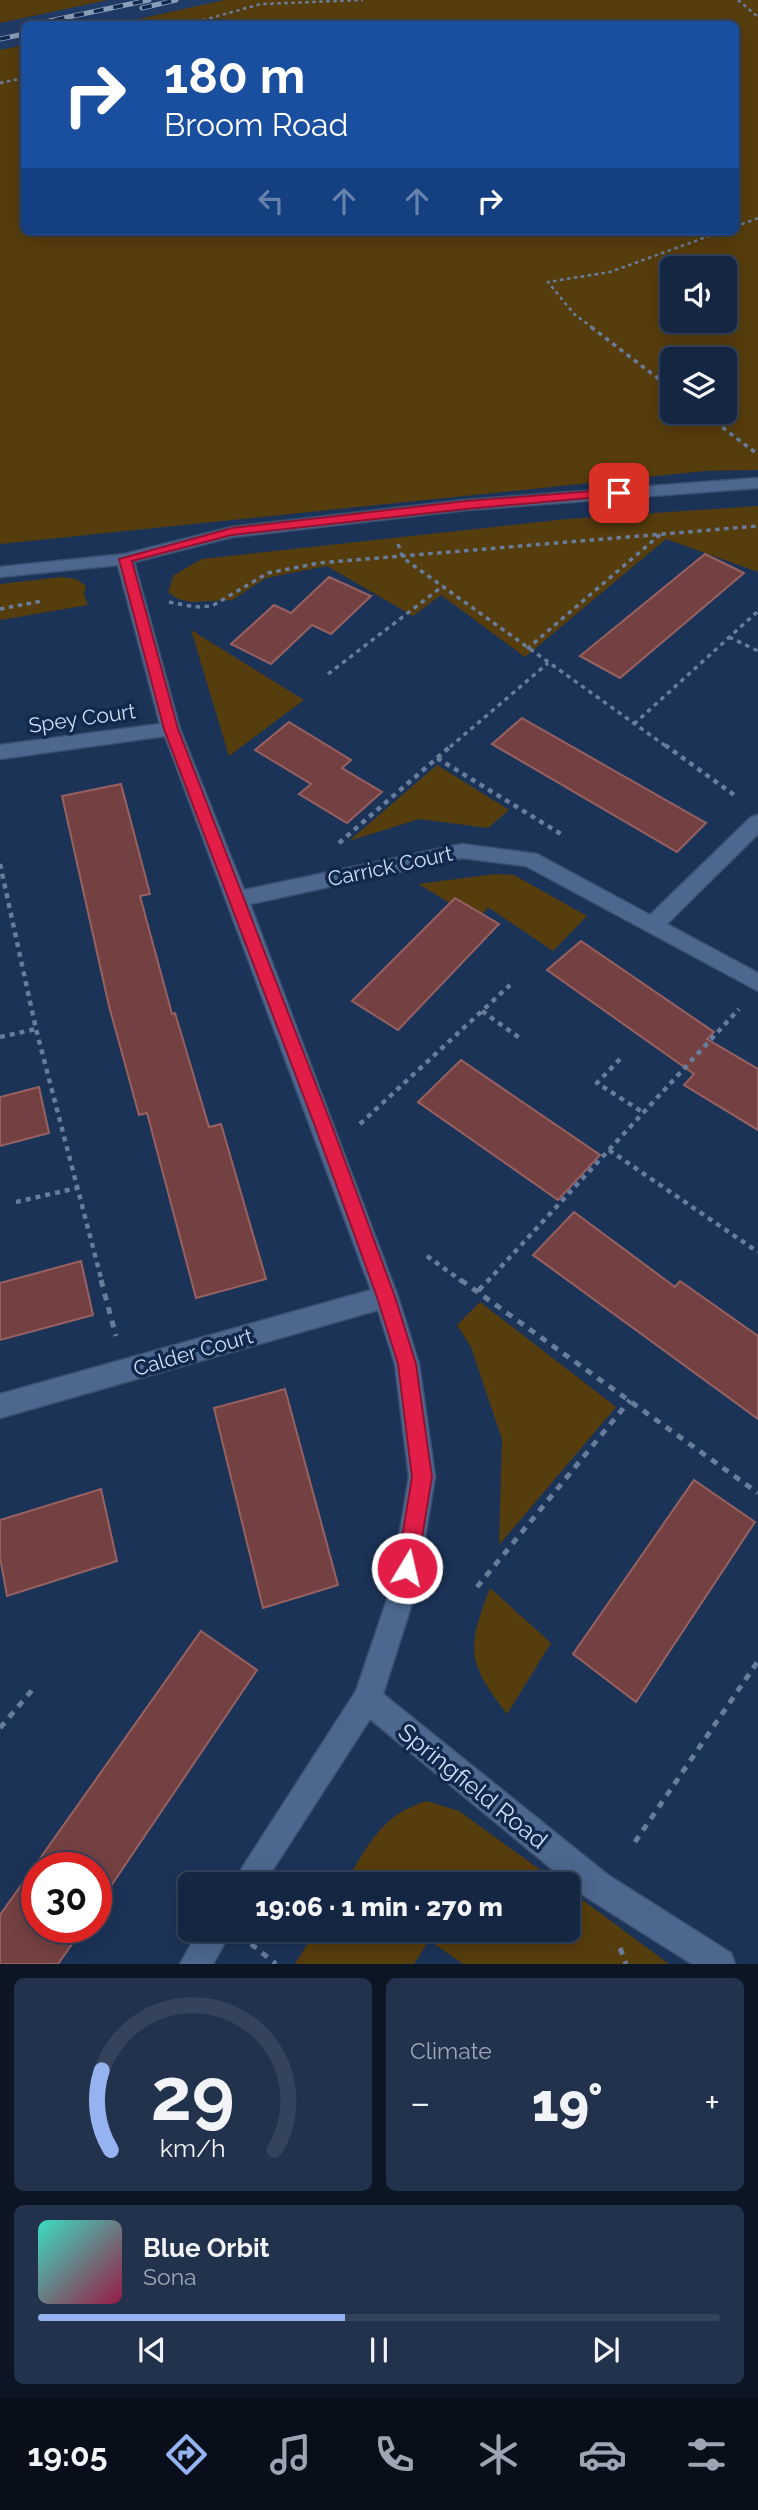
<!DOCTYPE html>
<html lang="en">
<head>
<meta charset="utf-8">
<style>
  body { margin:0; font-family:Raleway,sans-serif; background:#22324d; color:#f1f3f6; height:100vh; display:flex; flex-direction:column; font-size:26px; white-space:nowrap }
  * { box-sizing:border-box; margin:0 }
  p { font-size:23px; color:#9da5b2 }
  .icon { flex:none; width:38px; height:38px; fill:none; stroke:currentColor; stroke-width:2; stroke-linecap:round; stroke-linejoin:round }
  .map { position:relative; height:1964px; overflow:hidden }
  .panel { display:flex; flex-direction:column; gap:14px; padding:14px; background:#0c1524; flex:1 }
  .panel>* { flex:none }
  .hud { position:absolute; left:21px; top:21px; width:718px; height:214px; border-radius:10px; box-shadow:0 4px 18px #0003,0 0 0 2px #34435b; background:#1a4fa0; color:#fff; overflow:hidden }
  .tools { position:absolute; left:660px; top:256px; display:grid; gap:14px }
  .tools a { display:grid; place-items:center; width:77px; height:77px; border-radius:10px; background:#152642; box-shadow:0 4px 18px #0003,0 0 0 2px #34435b; font-size:35px }
  .speed { position:absolute; left:21px; top:1852px; display:flex; gap:14px; font-size:35px; font-weight:700; text-align:center }
  .speed>* { display:grid; place-content:center; width:91px; height:91px; border-radius:50%; background:#152642; box-shadow:0 4px 18px #0003,0 0 0 2px #34435b; line-height:1 }
  .speed .limit { border:10px solid #d22; background:#fff; color:#111 }
  .pin { position:absolute; display:grid; place-items:center; width:60px; height:60px; color:#fff; margin:-30px; border-radius:14px; box-shadow:0 4px 10px #0006 }
  .me { position:absolute; width:77px; margin:-38px; rotate:9deg; stroke-linejoin:round; filter:drop-shadow(0 0 5px #0008) }
  .turn { display:flex; align-items:center; gap:24px; height:147px; padding:0 28px; font-size:32px }
  .turn .icon { width:91px; height:91px; stroke-width:2.5 }
  .turn b { display:block; font-size:49px; line-height:60px }
  .lanes { display:flex; align-items:center; height:66px; padding:0 28px; background:#0003; justify-content:center; gap:35px; direction:ltr }
  .lanes .off { opacity:.35 }
  .big { font-size:52px; font-weight:800; line-height:1.1 }
  .panel .tile { flex:1; display:flex; flex-direction:column; justify-content:center; gap:10px; min-width:0; padding:0 24px; border-radius:10px; background:#22324d }
  .panel .dial { align-items:center; gap:0 }
  .dial svg { height:182px; overflow:visible; fill:none; stroke:#34435b; stroke-width:7; stroke-linecap:round; text-anchor:middle }
  .dial text { fill:#f1f3f6; stroke:none }
  .song { display:flex; align-items:center; gap:21px }
  .cover { width:84px; height:84px; border-radius:10px; background:linear-gradient(135deg,hsl(170 70% 55%),hsl(340 70% 35%)) }
  .played { height:7px; border-radius:4px; background:linear-gradient(90deg,#95b2f1 45%,#34435b 45%) }
  .keys { display:flex; justify-content:space-around; direction:ltr }
  .heat { display:flex; justify-content:space-between; align-items:center; font-size:38px; direction:ltr }
  .panel .tiles { flex:1; display:grid; gap:14px; grid-template-columns:1fr 1fr }
  .tile:last-child { grid-column:span 2 }
  .trip { position:absolute; left:178px; top:1872px; width:402px; height:70px; border-radius:10px; background:#152642; box-shadow:0 4px 18px #0003,0 0 0 2px #34435b; font-weight:800; line-height:70px; text-align:center }
  .dock { display:flex; height:112px; justify-content:space-around; align-items:center; background:#080f1a; color:#9da5b2 }
  .dock .icon { width:49px; height:49px }
  .dock .on { color:#95b2f1 }
  .dock b { font-size:32px; color:#f1f3f6 }
  .map>svg:first-child { display:block }
</style>
</head>
<body>
<div class="map">
<svg width="758" height="1964" viewBox="0 0 758 1964">
  <rect width="100%" height="100%" fill="#1c3358"/>
  <path fill="#203b66" d="M 108,0 L 225,0 L 115,24 L 24,24 L 24,45 L 0,50 L 0,23 Z"/>
  <path fill="#563d0d" fill-rule="evenodd" d="M 0,0 L 108,0 L 0,23 Z
    M 225,0 L 758,0 L 758,470 L 705,471 L 0,544 L 0,50 L 24,45 L 24,231 L 735,231 L 735,24 L 115,24 ZM 672,268 L 724,268 L 724,320 L 672,320 ZM 672,359 L 724,359 L 724,411 L 672,411 Z
    M 758,506 L 758,572 L 666,539 L 525,657 L 441,595 L 413,616 L 327,566 L 266,578 L 232,600 L 191,602 L 178,599 L 168,592 L 174,575 L 202,559 L 567,519 Z
    M 62,577 L 76,579 L 86,586 L 84,594 L 88,605 L 0,620 L 0,584 Z
    M 191,630 L 304,700 L 229,756 Z
    M 437,765 L 509,810 L 488,828 L 419,819 L 349,841 Z
    M 495,874 L 514,875 L 587,916 L 553,951 L 488,907 L 483,914 L 455,898 L 450,903 L 418,884 Z
    M 480,1302 L 616,1407 L 499,1545 L 502,1439 L 471,1347 L 457,1325 Z
    M 490,1588 L 551,1643 L 507,1714 C 466,1661 467,1649 490,1588 Z
    M 427,1801 L 459,1811 L 561,1885 L 344,1885 C 368,1846 380,1815 427,1801 Z
    M 569,1890 L 669,1964 L 463,1964 L 429,1940 L 414,1964 L 295,1964 L 316,1930 L 569,1930 Z"/>
  <path fill="#744142" stroke="#976161" stroke-width="2" d="M 705,554 L 744,573 L 620,678 L 580,656 Z
    M 329,577 L 371,596 L 331,634 L 312,625 L 271,664 L 231,644 L 274,605 L 291,613 Z
    M 522,718 L 606,766 L 706,823 L 677,852 L 492,744 Z
    M 289,722 L 351,760 L 342,768 L 382,792 L 347,823 L 299,794 L 311,784 L 255,750 Z
    M 121,784 L 150,894 L 140,896 L 172,1014 L 175,1013 L 209,1127 L 221,1124 L 266,1279 L 196,1298 L 147,1113 L 139,1115 L 109,1006 L 62,796 Z
    M 455,898 L 499,924 L 398,1030 L 352,1001 Z
    M 581,941 L 714,1032 L 707,1039 L 758,1069 L 758,1130 L 684,1085 L 694,1074 L 547,970 Z
    M 461,1060 L 600,1155 L 558,1200 L 418,1102 Z
    M 39,1087 L 49,1133 L 0,1146 L 0,1097 Z
    M 574,1212 L 675,1287 L 680,1281 L 758,1336 L 758,1419 L 533,1255 Z
    M 81,1261 L 93,1315 L 0,1340 L 0,1283 Z
    M 285,1389 L 338,1585 L 263,1608 L 214,1408 Z
    M 694,1480 L 755,1522 L 636,1702 L 573,1654 Z
    M 101,1489 L 117,1561 L 7,1596 L 0,1557 L 0,1520 Z
    M 201,1631 L 257,1670 L 96,1908 L 96,1867 L 37,1867 L 37,1927 L 84,1927 L 58,1964 L 0,1964 L 0,1915 Z"/>
  <g fill="none" stroke-linecap="round" stroke-linejoin="round">
    <defs>
      <path id="minor" d="M 758,478 L 758,488 L 466,510 L 232,537 L 134,562 L 180,729 L 244,890 L 462,844 L 537,854 L 650,915 L 751,817 L 758,815 L 758,834 L 667,924 L 758,973 L 758,991 L 526,866 L 462,858 L 250,904 L 398,1297 L 419,1364 L 435,1477 L 416,1591 L 383,1694 L 608,1875 L 731,1953 L 735,1964 L 692,1964 L 586,1897 L 370,1719 L 263,1885 L 231,1885 L 356,1691 L 390,1591 L 409,1477 L 395,1364 L 378,1310 L 0,1418 L 0,1394 L 371,1290 L 165,736 L 0,759 L 0,745 L 160,724 L 118,565 L 0,577 L 0,567 L 125,554 L 232,527 L 466,500 Z
        M 199,1930 L 232,1930 L 213,1964 L 180,1964 Z"/>
    </defs>
    <use href="#minor" stroke="#3c506f" stroke-width="3"/>
    <path stroke="#687c9b" stroke-width="2.5" stroke-dasharray="3.5 3.5" stroke-linecap="butt" d="M 738,0 L 758,17
      M 189,24 L 261,4 L 363,0
      M 0,83 L 24,78
      M 735,227 L 758,218
      M 593,328 L 574,314 L 548,282 L 610,272 L 723,231"/>
    <path stroke="#687c9b" stroke-width="3.5" stroke-dasharray="4.5 4.5" stroke-linecap="butt" d="M 591,327 L 672,389
      M 701,411 L 756,453
      M 398,544 L 403,558 L 667,747
      M 169,602 L 195,607 L 212,606 L 268,573 L 319,563 L 758,526
      M 0,609 L 42,601
      M 729,637 L 758,651
      M 527,649 L 662,533
      M 328,674 L 443,586
      M 634,724 L 757,612
      M 450,747 L 548,663"/>
    <path stroke="#687c9b" stroke-width="4.5" stroke-dasharray="5 5" stroke-linecap="butt" d="M 665,745 L 737,797
      M 437,758 L 561,834
      M 339,843 L 452,745
      M 0,864 L 36,1029 L 102,1282
      M 482,1011 L 521,1039
      M 0,1037 L 36,1029
      M 620,1059 L 597,1083 L 644,1113
      M 360,1124 L 510,985
      M 609,1150 L 758,1252
      M 16,1202 L 77,1188
      M 427,1256 L 463,1282
      M 487,1282 L 739,1009"/>
    <path stroke="#687c9b" stroke-width="5" stroke-dasharray="7 7" stroke-linecap="butt" d="M 101,1280 L 116,1336
      M 461,1280 L 758,1493
      M 478,1291 L 488,1280
      M 477,1587 L 630,1400
      M 0,1728 L 33,1689
      M 635,1842 L 758,1661
      M 251,1944 L 276,1964
      M 620,1948 L 626,1964"/>
    <use href="#minor" fill="#4d678f" fill-rule="evenodd"/>
    <defs>
      <path id="rail" d="M 142,8 L 176,0
        M 35,24 L 149,0
        M 0,39 L 24,34"/>
    </defs>
    <use href="#rail" stroke="#8a9db9" stroke-width="5"/>
    <use href="#rail" stroke="#12294d" stroke-width="3.5" stroke-dasharray="10" stroke-linecap="butt"/>
  </g>
  <path fill="#e11d48" stroke="#92132f" stroke-width="2" d="M 619,489 L 625,493 L 623,495 L 466,509 L 232,535 L 132,561 L 178,729 L 332,1126 L 395,1297 L 416,1364 L 432,1477 L 417,1568 L 414,1575 L 407,1578 L 400,1575 L 397,1568 L 412,1477 L 398,1364 L 377,1297 L 315,1126 L 164,729 L 119,559 L 232,528 L 466,501 Z"/>
  <g text-anchor="middle" dominant-baseline="central" stroke-width="7" stroke-linejoin="round" paint-order="stroke">
    <g font-size="21" fill="#ccdcf3" stroke="#12294d">
      <text transform="translate(82 718) rotate(-8)">Spey Court</text>
      <text transform="translate(390 866) rotate(-12)">Carrick Court</text>
      <text transform="translate(193 1352) rotate(-16)">Calder Court</text>
    </g>
    <g font-size="24" fill="#ccdcf3" stroke="#12294d">
      <text transform="translate(473 1786) rotate(39)">Springfield Road</text>
    </g>
  </g>
</svg>
<div class="tools">
<a><svg class="icon" aria-label="sound" viewBox="0 0 24 24"><path d="M4 9h4l5-4v14l-5-4H4zM17 9q2 3 0 6"/></svg></a>
<a><svg class="icon" aria-label="layers" viewBox="0 0 24 24"><path d="M12 4l9 5-9 5-9-5zM3 14l9 5 9-5"/></svg></a>
</div>
<div class="speed"><div class="limit">30</div></div>
<div class="pin" style="left:619px;top:493px;background:#d93025"><svg class="icon" aria-label="arrive" viewBox="0 0 24 24"><path d="M6 21V4h12l-3 4 3 4H6"/></svg></div>
<svg class="me" style="left:407px;top:1568px" viewBox="-20 -20 40 40"><circle r="17" fill="#e11d48" stroke="#fff" stroke-width="3"/><path d="M0-11L8 9 0 5-8 9z" fill="#fff"/></svg>
<div class="trip">19:06 · 1 min · 270 m</div>
<div class="hud">
<div class="turn"><svg class="icon" aria-label="right" viewBox="0 0 24 24"><path d="M7 20v-9h11M14 6l5 5-5 5"/></svg><div><b>180 m</b>Broom Road</div></div>
<div class="lanes"><svg class="icon off" aria-label="left" viewBox="0 0 24 24"><path d="M17 20v-9H6M10 6l-5 5 5 5"/></svg><svg class="icon off" aria-label="ahead" viewBox="0 0 24 24"><path d="M12 20V5M6 11l6-6 6 6"/></svg><svg class="icon off" aria-label="ahead" viewBox="0 0 24 24"><path d="M12 20V5M6 11l6-6 6 6"/></svg><svg class="icon" aria-label="right" viewBox="0 0 24 24"><path d="M7 20v-9h11M14 6l5 5-5 5"/></svg></div>
</div>
</div>
<section class="panel">
<div class="tiles">
<div class="tile dial"><svg viewBox="0 0 100 80">
<path d="M14 69A42 42 0 1 1 86 69"/>
<path d="M14 69A42 42 0 0 1 10 34" stroke="#95b2f1"/>
<text x="50" y="56" font-size="32" font-weight="700">29</text>
<text x="50" y="72" font-size="11">km/h</text>
</svg></div>
<div class="tile"><p>Climate</p>
<div class="heat"><a>−</a><b class="big">19°</b><a>+</a></div>
</div>
<div class="tile">
<div class="song"><i class="cover"></i><div><b>Blue Orbit</b><p>Sona</p></div></div>
<div class="played"></div>
<div class="keys"><svg class="icon" aria-label="previous" viewBox="0 0 24 24"><path d="M18 5L8 12l10 7zM5 5v14"/></svg><svg class="icon" aria-label="pause" viewBox="0 0 24 24"><path d="M8 5v14M16 5v14"/></svg><svg class="icon" aria-label="next" viewBox="0 0 24 24"><path d="M6 5l10 7-10 7zM19 5v14"/></svg></div>
</div>
</div>
</section>
<nav class="dock">
<b>19:05</b>
<svg class="icon on" aria-label="directions" viewBox="0 0 24 24"><path d="M12 3l9 9-9 9-9-9zM9 14v-3h6M13 9l2 2-2 2"/></svg>
<svg class="icon" aria-label="music" viewBox="0 0 24 24"><path d="M9 18V5l10-2v13"/><circle cx="6" cy="18" r="3"/><circle cx="16" cy="16" r="3"/></svg>
<svg class="icon" aria-label="phone" viewBox="0 0 24 24"><path d="M5 4h4l2 5-3 2q2 4 5 5l2-3 5 2v4C11 20 4 13 5 4z"/></svg>
<svg class="icon" aria-label="climate" viewBox="0 0 24 24"><path d="M12 3v18M4 7l16 10M4 17L20 7"/></svg>
<svg class="icon" aria-label="car" viewBox="0 0 24 24"><path d="M5 17H2v-5l4-1 3-4h7l3 4 3 1v5h-3M9 17h6M6 11h13"/><circle cx="7" cy="17" r="2"/><circle cx="17" cy="17" r="2"/></svg>
<svg class="icon" aria-label="filters" viewBox="0 0 24 24"><path d="M4 7h16M4 17h16"/><circle cx="9" cy="7" r="2"/><circle cx="15" cy="17" r="2"/></svg>
</nav>
</body>
</html>
